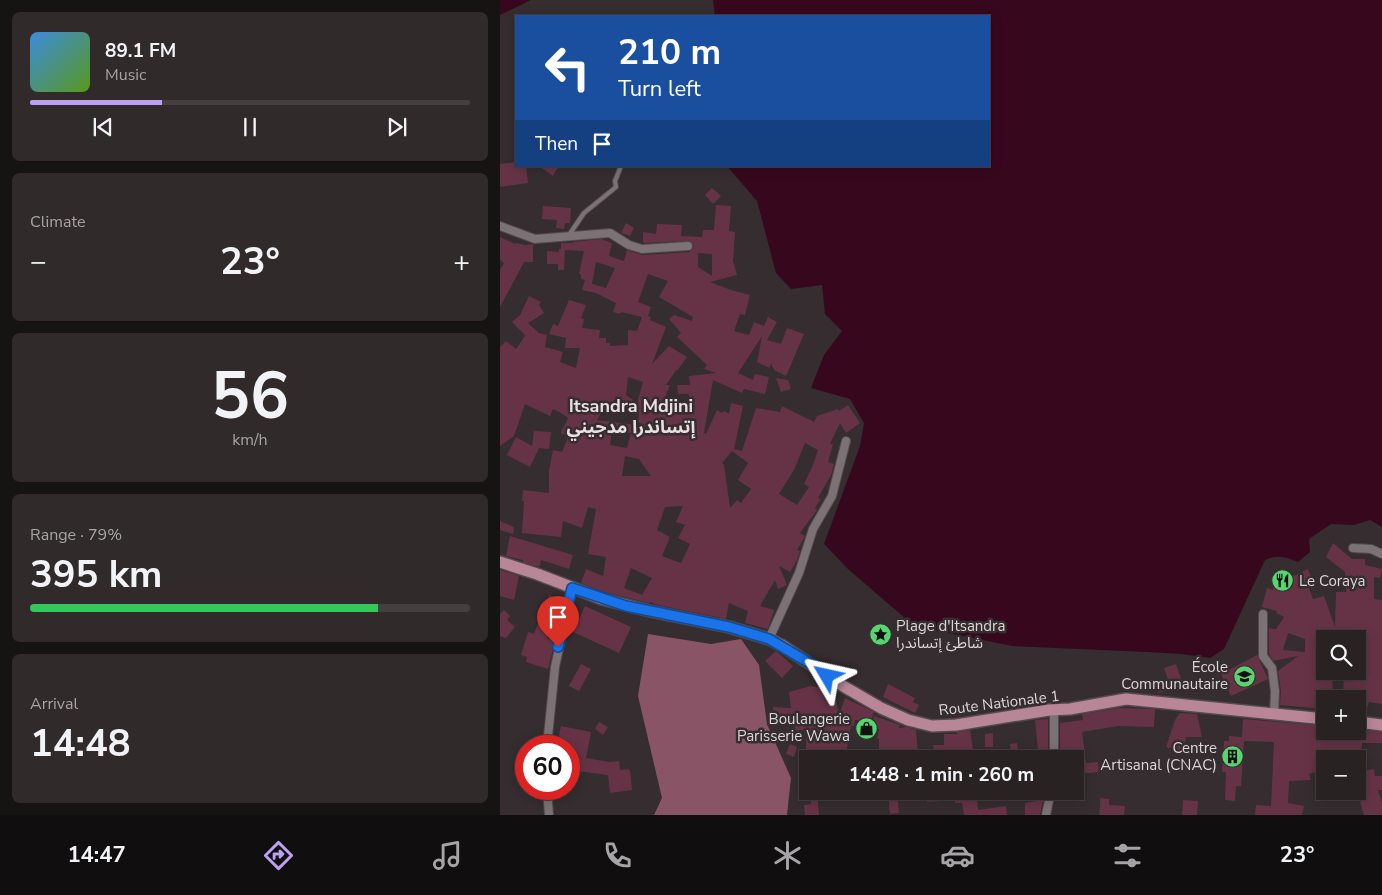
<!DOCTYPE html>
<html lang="en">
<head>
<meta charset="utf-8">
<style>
  body { margin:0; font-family:"Nunito Sans","Noto Sans Arabic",sans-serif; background:#302a2b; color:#f1f3f6; height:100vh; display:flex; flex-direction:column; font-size:19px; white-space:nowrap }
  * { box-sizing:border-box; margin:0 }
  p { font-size:16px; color:#a5a4a6 }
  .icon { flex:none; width:28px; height:28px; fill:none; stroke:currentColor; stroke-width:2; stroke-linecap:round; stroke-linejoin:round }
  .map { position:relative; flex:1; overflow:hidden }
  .details { display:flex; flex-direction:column; gap:12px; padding:12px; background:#161313; width:500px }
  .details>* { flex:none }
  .top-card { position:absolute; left:15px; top:15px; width:475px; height:152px; border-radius:0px; box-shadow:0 2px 12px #0003,0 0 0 1px #443f41; background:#1a4fa0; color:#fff; overflow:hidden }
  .fabs { position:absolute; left:816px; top:630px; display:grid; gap:10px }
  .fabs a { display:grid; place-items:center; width:50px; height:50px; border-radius:0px; background:#282223; box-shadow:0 2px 12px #0003,0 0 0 1px #443f41; font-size:25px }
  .speed { position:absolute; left:15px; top:735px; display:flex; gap:10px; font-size:25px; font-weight:700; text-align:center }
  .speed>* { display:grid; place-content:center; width:65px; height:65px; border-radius:50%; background:#282223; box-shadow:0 2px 12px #0003,0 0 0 1px #443f41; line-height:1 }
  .speed .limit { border:8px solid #d22; background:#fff; color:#111 }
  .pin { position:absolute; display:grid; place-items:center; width:42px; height:42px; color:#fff; margin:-51px -21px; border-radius:50% 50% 50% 0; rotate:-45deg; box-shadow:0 0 5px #0007 }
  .pin .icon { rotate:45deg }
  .me { position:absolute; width:55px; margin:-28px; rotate:306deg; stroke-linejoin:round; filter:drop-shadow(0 0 4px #0008) }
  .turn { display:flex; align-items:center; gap:18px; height:105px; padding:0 20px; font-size:22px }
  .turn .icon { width:65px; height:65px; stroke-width:2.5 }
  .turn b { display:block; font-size:35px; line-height:42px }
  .then { display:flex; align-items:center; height:48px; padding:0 20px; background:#0003; gap:10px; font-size:19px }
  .big { font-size:38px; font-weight:700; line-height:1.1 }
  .details .widget { flex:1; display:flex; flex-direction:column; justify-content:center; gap:8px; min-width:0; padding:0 18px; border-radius:8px; background:#302a2b }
  .details .dial { align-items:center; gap:0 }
  .dial b { font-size:65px; line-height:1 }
  .song { display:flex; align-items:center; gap:15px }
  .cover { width:60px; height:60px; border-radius:8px; background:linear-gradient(135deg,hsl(210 70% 55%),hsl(90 70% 35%)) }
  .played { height:5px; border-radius:2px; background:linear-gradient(90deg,#bca0f2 30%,#443f41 30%) }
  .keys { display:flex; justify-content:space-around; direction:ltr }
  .heat { display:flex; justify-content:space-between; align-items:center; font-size:28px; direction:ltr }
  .charge { height:8px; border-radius:4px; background:linear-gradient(90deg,#34c759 79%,#443f41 0) }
  .trip { position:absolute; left:299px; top:750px; width:285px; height:50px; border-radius:0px; background:#282223; box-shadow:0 2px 12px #0003,0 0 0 1px #443f41; font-weight:700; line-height:50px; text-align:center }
  .dock { display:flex; height:80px; justify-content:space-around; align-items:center; background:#100e0e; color:#a5a4a6 }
  .dock .icon { width:35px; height:35px }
  .dock .on { color:#bca0f2 }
  .dock b { font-size:22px; color:#f1f3f6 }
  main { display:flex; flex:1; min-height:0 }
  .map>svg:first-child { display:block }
</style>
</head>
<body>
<main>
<section class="details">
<div class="widget">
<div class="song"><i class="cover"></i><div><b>89.1 FM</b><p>Music</p></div></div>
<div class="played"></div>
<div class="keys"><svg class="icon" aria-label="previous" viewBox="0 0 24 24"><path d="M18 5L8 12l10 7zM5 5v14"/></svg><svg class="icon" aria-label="pause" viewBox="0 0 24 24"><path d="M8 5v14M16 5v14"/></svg><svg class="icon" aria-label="next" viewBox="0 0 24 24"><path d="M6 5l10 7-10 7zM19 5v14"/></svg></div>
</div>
<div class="widget"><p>Climate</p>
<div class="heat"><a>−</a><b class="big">23°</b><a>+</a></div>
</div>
<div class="widget dial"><b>56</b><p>km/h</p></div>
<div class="widget"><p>Range · 79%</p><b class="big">395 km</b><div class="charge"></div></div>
<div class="widget"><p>Arrival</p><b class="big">14:48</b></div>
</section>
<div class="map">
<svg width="882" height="815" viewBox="0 0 882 815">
  <rect width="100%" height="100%" fill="#352d2f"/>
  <path fill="#8a5467" d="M 148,634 L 211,644 L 241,639 L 259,665 L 267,724 L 291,778 L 287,815 L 154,815 L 162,798 L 138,696 Z"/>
  <path fill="#37081d" d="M 0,0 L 31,0 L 0,15 Z
    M 213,0 L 882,0 L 882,527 L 870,520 L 854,525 L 831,524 L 809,539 L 810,552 L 798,562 C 785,557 778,554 765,560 L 724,649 L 710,658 L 681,654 L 647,652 L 512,646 L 414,626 L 348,569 L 324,544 L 360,446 L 364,423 L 350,399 L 311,388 L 324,355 L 342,331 L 325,314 L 322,285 L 291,289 L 276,273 L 257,201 L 227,166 L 489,166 L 489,16 L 215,16 Z"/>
  <path fill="#663346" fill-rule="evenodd" d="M 16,162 L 16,166 L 26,166 L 28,183 L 0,187 L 0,164 Z
    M 39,166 L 59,166 L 53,176 Z
    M 212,188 L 221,196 L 213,204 L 205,195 Z
    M 216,205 L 231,206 L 229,231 L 235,232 L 233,261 L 237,275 L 210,282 L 231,290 L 250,295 L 245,315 L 240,314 L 234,331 L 249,335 L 254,322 L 264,326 L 268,317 L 277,322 L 267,340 L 281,344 L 287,328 L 304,334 L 286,376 L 274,370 L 271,363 L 270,368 L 257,362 L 262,336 L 238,373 L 253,380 L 255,374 L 269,377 L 265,394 L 244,389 L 242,393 L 213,380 L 204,433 L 206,434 L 217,410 L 222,413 L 224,411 L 229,414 L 231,403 L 243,406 L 234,449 L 242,451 L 256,408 L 280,412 L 282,406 L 314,422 L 317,416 L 338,409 L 339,411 L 348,405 L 360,423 L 346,433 L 340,423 L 330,444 L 333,444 L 328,462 L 334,464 L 331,475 L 318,498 L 321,499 L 315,508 L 317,510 L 300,533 L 305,536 L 297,550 L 300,551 L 297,560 L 290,572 L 279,566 L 287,585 L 278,589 L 275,580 L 260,606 L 274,610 L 268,629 L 245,623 L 248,611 L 229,603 L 226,619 L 158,605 L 150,602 L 149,603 L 104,592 L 81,583 L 86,569 L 103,576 L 106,557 L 88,554 L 96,509 L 88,507 L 82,528 L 63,521 L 61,537 L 22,533 L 24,501 L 22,501 L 23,490 L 49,493 L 49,470 L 53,450 L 62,452 L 68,437 L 61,433 L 68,418 L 61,413 L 53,409 L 50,416 L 25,404 L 14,436 L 0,446 L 0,347 L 6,341 L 16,349 L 25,336 L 25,335 L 12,322 L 20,315 L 29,296 L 41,302 L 39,305 L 44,313 L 28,323 L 39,333 L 47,335 L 45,347 L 63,352 L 60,362 L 76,368 L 80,348 L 65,348 L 66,338 L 49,334 L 53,324 L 58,326 L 69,300 L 86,305 L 81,318 L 84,319 L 82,328 L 100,330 L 99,338 L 106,338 L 106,343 L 110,343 L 110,346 L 128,345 L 128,330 L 137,331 L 142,317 L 121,312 L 120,314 L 113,312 L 116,303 L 96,293 L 82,290 L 85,280 L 81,279 L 81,274 L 79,274 L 84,251 L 65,250 L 64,270 L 58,270 L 58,264 L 47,264 L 47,251 L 59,252 L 59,249 L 61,249 L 61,243 L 72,243 L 73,242 L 101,239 L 112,243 L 109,256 L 124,261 L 127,250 L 142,255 L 189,252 L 194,246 L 190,241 L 143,243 L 143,232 L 156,234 L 157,224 L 182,225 L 181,236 L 202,237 L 203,230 L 214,230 ZM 198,253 L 212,254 L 212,276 L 198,267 ZM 96,262 L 115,268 L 106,288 L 92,284 ZM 148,274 L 168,281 L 159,297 L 193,317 L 192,321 L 174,315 L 169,319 L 181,333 L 177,337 L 207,365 L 204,369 L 216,373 L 189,376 L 190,385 L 177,385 L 178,394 L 189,394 L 186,411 L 162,405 L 170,385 L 166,385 L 177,369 L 177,371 L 187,357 L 169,346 L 152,364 L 166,327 L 150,320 L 151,317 L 148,316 L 151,307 L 138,302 ZM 128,377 L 143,382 L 137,403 L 126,395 ZM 106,405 L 123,414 L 129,406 L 139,413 L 138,422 L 145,426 L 97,420 ZM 112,432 L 131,433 L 127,448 L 110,445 ZM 305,443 L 318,450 L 313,465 L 304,484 L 309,487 L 297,505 L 279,494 L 294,470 ZM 232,451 L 248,463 L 238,480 L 251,489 L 241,503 L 237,500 L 230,508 L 224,465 L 222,463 ZM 125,456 L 139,459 L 151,476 L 122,476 ZM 183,506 L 176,522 L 185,525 L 178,538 L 190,544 L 181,563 L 162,556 L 170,537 L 157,530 L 165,507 ZM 131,568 L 152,578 L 142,595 L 124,588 Z
    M 43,206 L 71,208 L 70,223 L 65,223 L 64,229 L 56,228 L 57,220 L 42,219 Z
    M 126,223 L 134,228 L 130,236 L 121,233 Z
    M 0,237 L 15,244 L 15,243 L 26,245 L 33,244 L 33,262 L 24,262 L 0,307 L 0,270 L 4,263 L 0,260 Z
    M 276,378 L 288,380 L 291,389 L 281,392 Z
    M 34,431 L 51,432 L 49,449 L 39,448 L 30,467 L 7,455 L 16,437 L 32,446 Z
    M 0,521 L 14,527 L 13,534 L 0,530 Z
    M 10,536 L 73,555 L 69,569 L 41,560 L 40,566 L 36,566 L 23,562 L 23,560 L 6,556 Z
    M 833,543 L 852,559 L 865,559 L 865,565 L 882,569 L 880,578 L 874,577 L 874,599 L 882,600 L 882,704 L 869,702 L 865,715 L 858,715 L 858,699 L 843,699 L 844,672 L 858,672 L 859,639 L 825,639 L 825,671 L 832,671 L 833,699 L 825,699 L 825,709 L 780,705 L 781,691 L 778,671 L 798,656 L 773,661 L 769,654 L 769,628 L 776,629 L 784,617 L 776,613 L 777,611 L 762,607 L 767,588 L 773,590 L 773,579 L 778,572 L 784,571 L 794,576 L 808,569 L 811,577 L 806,579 L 813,599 L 824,596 L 835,627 L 836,592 L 846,592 L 845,572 L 826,557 ZM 788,633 L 805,639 L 805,652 L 783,650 Z
    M 0,570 L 19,576 L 14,600 L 0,596 Z
    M 49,595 L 61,598 L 47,638 L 55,641 L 48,669 L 26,662 L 27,657 L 21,655 L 28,632 L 34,634 L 42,613 L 43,614 Z
    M 85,606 L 131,627 L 119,653 L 73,632 Z
    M 4,610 L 10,616 L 7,620 L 15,627 L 6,638 L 0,636 L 0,614 Z
    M 276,651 L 293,666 L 282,678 L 265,661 Z
    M 757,655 L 768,679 L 731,696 L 721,674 Z
    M 81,664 L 91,669 L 79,691 L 69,686 Z
    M 676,664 L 682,682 L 670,685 L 664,668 Z
    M 653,680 L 654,689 L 645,691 L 644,681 Z
    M 665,682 L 667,691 L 658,693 L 657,684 Z
    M 388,684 L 415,698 L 413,702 L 419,705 L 415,713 L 383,697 Z
    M 311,686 L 334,689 L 339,716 L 345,698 L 374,712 L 371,721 L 355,720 L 354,726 L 351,726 L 345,759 L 306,759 L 306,729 L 295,731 L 294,722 L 273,722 L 273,707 L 291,708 L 289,692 Z
    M 619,708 L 655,709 L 654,727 L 618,726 L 582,732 L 586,763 L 598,762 L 599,772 L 575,774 L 575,759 L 560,759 L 560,723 L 583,720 L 582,714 Z
    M 680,713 L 697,714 L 702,737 L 686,737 L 683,751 L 666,747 L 675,720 Z
    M 374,716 L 400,725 L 399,728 L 407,727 L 416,730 L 418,752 L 394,753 L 393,750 L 379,750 L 379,739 L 377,738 L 379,729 L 371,727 Z
    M 548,719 L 548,759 L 534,759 L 534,749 L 538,750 L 535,720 Z
    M 743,719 L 825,726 L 824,731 L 858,731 L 858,730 L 882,732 L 882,743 L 862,743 L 861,757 L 855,759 L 824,759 L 824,769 L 809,774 L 811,780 L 789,781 L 788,803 L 804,806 L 802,815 L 755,815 L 756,805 L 771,806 L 774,742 L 744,741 L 741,786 L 736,786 L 735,801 L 725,800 L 726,772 L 722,772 L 724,741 L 729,741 L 729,736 L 742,737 Z
    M 99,722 L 108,727 L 103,735 L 95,729 Z
    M 61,726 L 91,732 L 86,758 L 109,762 L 119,761 L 120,770 L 128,769 L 130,771 L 132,790 L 110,793 L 108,775 L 69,770 L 69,746 L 57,744 Z
    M 470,730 L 474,757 L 434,759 L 433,745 L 444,745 L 444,734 L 457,734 L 457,732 Z
    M 493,733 L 493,747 L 485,747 L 485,734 Z
    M 517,743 L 519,756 L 512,757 L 510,744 Z
    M 290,744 L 297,747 L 294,757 L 286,754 Z
    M 874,769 L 875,776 L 882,776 L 882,790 L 878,790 L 882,803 L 882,815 L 864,815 L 860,802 L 862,801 L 858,772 Z
    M 310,791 L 317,791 L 319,815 L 305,815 L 304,805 L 311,804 Z
    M 388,791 L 397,791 L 399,813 L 390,814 Z
    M 427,791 L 476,791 L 478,810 L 506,806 L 507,815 L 464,815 L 462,803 L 455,803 L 455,800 L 427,802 Z
    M 557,791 L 575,791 L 574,801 L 556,798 Z
    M 600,798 L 609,799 L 609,805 L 625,806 L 624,815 L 599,815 L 600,806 L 601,805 L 600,805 Z
    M 543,800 L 540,815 L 525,815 L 525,803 Z
    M 683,800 L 698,801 L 697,815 L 682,815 Z"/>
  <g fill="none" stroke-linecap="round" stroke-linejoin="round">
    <defs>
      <path id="service" d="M 69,235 L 84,213 L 116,187 L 115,181 L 121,166"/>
      <path id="minor" d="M 0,226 L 35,239 L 110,233 L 129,245 L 142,249 L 188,246
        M 853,548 L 871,549 L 882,554
        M 763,614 L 763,656 L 772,668 L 775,691 L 774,714
        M 269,639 L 299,573 L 313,529 L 332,496 L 346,441
        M 47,746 L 55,667 L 72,588
        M 554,759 L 554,710
        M 47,789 L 49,815
        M 546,815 L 551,791"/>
      <path id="primary" d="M 0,562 L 37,574 L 102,599 L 150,611 L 229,627 L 269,639 L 283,646 L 343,686 L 381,708 L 408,720 L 432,726 L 456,725 L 549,710 L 570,709 L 626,699 L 825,719
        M 858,722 L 882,725"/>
    </defs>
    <use href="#service" stroke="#524b4d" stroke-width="6"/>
    <use href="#minor" stroke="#524b4d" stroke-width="10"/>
    <use href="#primary" stroke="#524b4d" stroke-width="14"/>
    <use href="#service" stroke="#7c7275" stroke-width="4"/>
    <use href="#minor" stroke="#7c7275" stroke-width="8"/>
    <use href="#primary" stroke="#b98697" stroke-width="11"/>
  </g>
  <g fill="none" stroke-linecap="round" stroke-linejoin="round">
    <defs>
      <path id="route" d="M 58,647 L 72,588 L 126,606 L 229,627 L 269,639 L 311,664 L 327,676"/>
    </defs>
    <use href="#route" stroke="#114b97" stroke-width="12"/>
    <use href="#route" stroke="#1a73e8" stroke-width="9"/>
  </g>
  <defs>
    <symbol id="restaurant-disc" viewBox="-11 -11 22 22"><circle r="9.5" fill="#58d570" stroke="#352d2f"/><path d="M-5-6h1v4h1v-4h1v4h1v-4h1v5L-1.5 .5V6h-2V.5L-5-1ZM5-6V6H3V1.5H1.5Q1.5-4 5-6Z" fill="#111"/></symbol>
    <symbol id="sight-disc" viewBox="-11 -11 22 22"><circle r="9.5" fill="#58d570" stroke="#352d2f"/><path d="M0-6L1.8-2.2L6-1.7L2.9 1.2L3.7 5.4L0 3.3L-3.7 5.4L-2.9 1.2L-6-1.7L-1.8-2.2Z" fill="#111"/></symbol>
    <symbol id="school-disc" viewBox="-11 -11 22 22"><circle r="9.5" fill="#58d570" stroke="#352d2f"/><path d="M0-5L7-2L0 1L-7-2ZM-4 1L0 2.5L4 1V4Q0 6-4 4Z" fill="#111"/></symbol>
    <symbol id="shop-disc" viewBox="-11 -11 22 22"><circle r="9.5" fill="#58d570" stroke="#352d2f"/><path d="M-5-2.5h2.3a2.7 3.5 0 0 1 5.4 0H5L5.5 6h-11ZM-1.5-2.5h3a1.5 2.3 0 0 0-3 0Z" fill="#111"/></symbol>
    <symbol id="building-disc" viewBox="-11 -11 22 22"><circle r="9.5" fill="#58d570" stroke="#352d2f"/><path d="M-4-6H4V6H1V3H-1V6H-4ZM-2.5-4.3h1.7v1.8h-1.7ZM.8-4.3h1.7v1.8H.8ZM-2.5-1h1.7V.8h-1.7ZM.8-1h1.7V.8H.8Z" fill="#111"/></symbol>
  </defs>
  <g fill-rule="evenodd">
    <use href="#restaurant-disc" x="770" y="568" width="25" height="25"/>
    <use href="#sight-disc" x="368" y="622" width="25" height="25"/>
    <use href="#school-disc" x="732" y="664" width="25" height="25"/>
    <use href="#shop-disc" x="354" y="716" width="25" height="25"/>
    <use href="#building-disc" x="720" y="744" width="25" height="25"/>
  </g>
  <g text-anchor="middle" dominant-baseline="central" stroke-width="5" stroke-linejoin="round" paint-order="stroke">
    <g font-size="15" fill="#dbd6d7" stroke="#352d2f" text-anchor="end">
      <text x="799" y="581" text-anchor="start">Le Coraya</text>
      <text x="396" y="626" text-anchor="start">Plage d'Itsandra<tspan x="396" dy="17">شاطئ إتساندرا</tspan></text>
      <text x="728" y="667">École<tspan x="728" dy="17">Communautaire</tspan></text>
      <text x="350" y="719">Boulangerie<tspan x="350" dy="17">Parisserie Wawa</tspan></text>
      <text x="717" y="748">Centre<tspan x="717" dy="17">Artisanal (CNAC)</tspan></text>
    </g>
    <g font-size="15" fill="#dbd6d7" stroke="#352d2f">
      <text transform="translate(499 703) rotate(-7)">Route Nationale 1</text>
    </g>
    <g font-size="18" font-weight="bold" fill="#e9dee1" stroke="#352d2f">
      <text x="131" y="406">Itsandra Mdjini<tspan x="131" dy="21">إتساندرا مدجيني</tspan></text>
    </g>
  </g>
</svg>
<div class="fabs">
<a><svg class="icon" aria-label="search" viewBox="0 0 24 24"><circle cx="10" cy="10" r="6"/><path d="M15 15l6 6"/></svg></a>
<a>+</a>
<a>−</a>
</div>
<div class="speed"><div class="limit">60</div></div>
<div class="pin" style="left:58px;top:647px;background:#d93025"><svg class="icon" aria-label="arrive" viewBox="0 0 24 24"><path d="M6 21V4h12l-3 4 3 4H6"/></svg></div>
<svg class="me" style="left:327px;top:676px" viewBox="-20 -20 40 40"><path d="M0-17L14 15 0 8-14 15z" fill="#1a73e8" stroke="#fff" stroke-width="4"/></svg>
<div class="trip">14:48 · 1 min · 260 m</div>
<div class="top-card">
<div class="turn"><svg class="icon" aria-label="left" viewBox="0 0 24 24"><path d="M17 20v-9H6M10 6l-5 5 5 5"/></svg><div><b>210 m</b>Turn left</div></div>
<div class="then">Then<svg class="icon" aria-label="arrive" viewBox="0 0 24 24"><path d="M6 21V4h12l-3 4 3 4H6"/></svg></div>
</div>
</div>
</main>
<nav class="dock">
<b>14:47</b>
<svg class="icon on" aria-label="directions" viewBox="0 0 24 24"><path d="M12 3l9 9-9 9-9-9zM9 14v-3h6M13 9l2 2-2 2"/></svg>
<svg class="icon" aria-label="music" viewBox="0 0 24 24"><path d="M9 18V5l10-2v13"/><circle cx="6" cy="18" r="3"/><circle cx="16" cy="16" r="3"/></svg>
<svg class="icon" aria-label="phone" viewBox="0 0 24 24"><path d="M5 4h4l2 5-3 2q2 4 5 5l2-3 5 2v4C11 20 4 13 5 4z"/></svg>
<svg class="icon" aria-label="climate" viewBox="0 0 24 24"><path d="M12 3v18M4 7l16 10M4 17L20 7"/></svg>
<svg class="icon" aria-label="car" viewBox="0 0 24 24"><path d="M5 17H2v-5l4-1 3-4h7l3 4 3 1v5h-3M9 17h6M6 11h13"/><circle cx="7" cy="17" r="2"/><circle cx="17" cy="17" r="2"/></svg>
<svg class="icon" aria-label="filters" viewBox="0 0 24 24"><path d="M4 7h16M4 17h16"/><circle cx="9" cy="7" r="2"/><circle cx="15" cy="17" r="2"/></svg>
<b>23°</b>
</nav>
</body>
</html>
